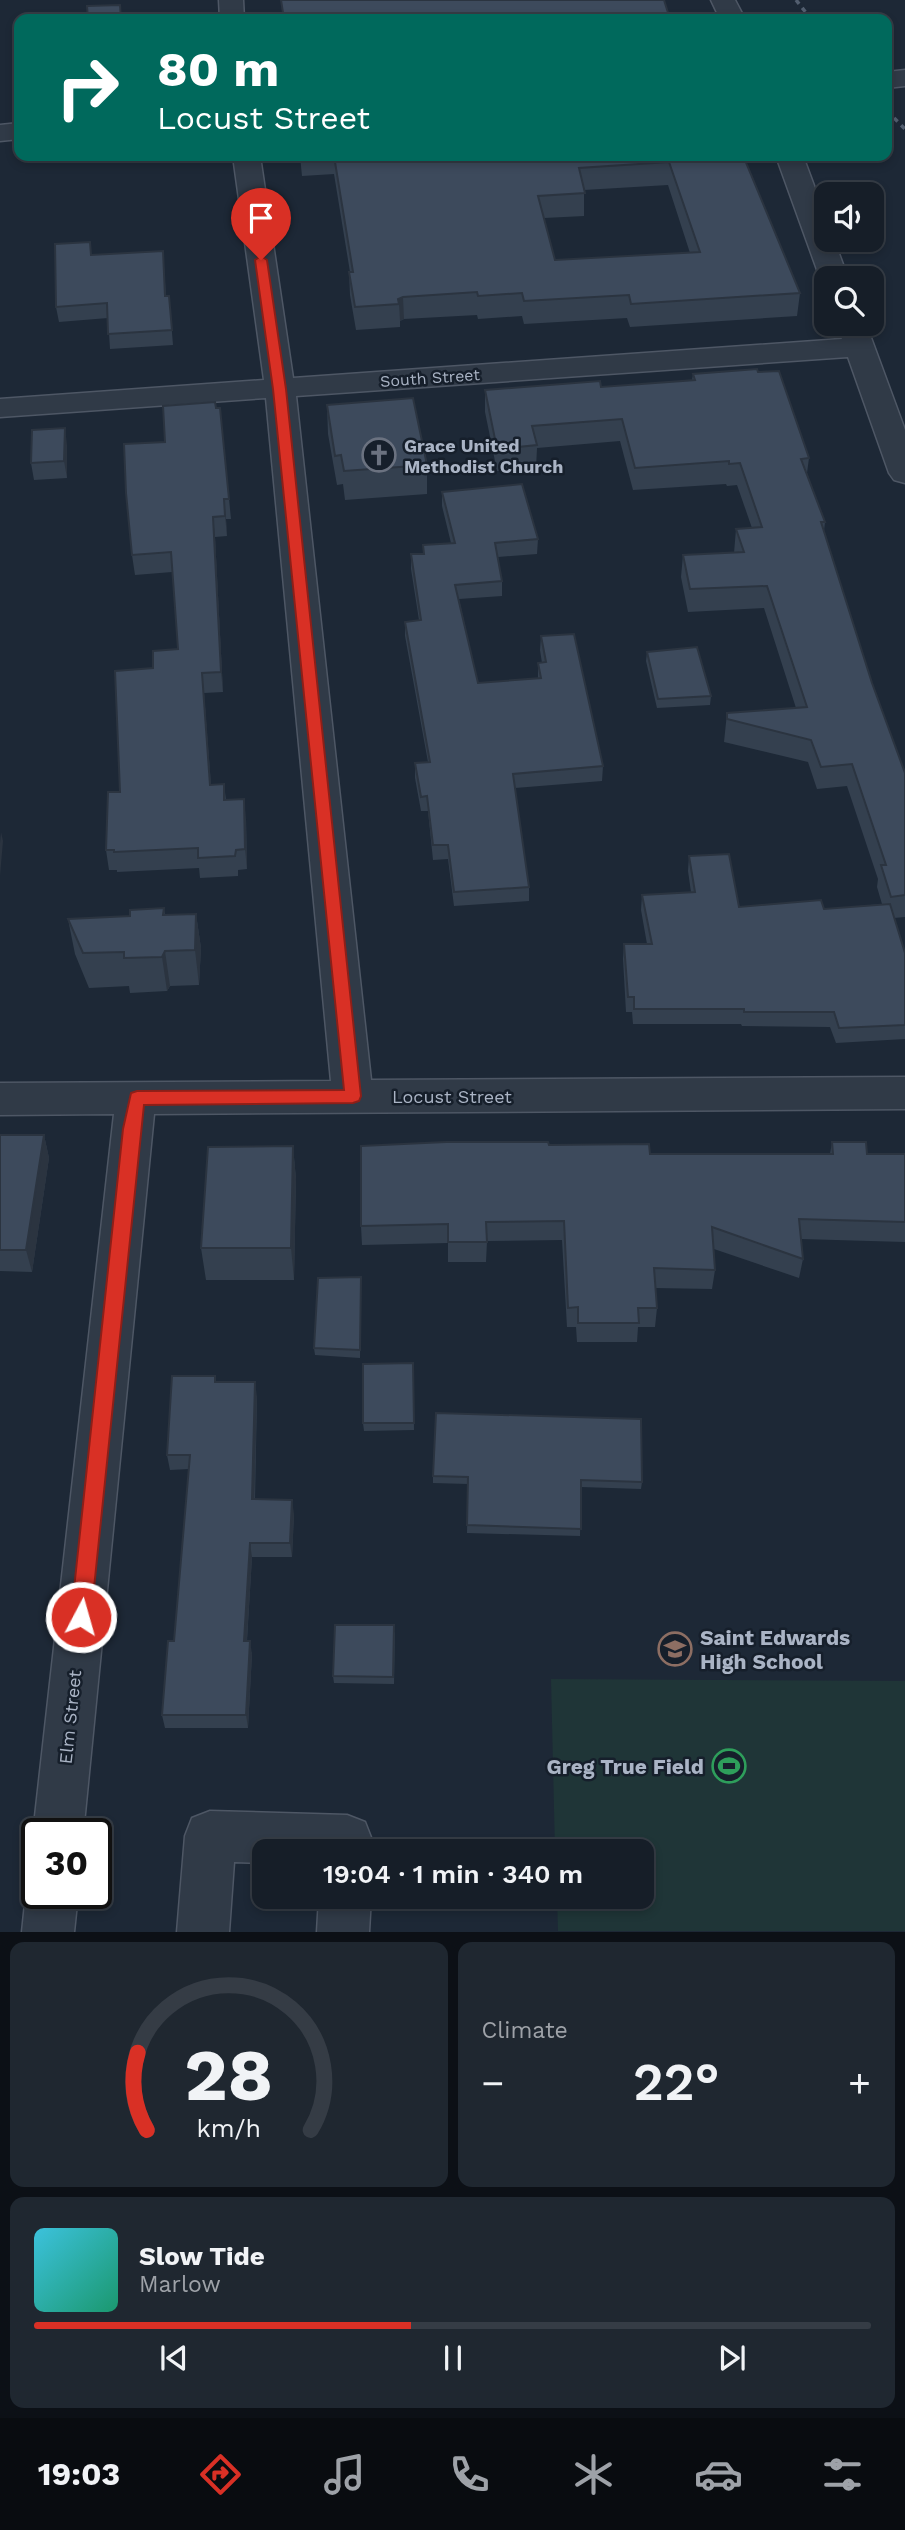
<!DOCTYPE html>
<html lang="en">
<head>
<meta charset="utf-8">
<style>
  body { margin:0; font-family:"Work Sans",sans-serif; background:#1f2730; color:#f1f3f6; height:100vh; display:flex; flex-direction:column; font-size:26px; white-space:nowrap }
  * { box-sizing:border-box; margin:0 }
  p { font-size:23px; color:#9ea2a8 }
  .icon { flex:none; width:38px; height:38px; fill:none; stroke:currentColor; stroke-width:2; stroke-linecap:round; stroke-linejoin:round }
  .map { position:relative; height:1932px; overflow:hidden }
  .details { display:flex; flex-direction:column; gap:10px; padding:10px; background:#0c1016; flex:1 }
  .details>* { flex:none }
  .hud { position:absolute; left:14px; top:14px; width:878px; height:147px; border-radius:14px; box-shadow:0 4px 10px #0003,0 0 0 2px #353c45; background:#00695c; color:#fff; overflow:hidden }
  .fabs { position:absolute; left:814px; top:182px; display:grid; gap:14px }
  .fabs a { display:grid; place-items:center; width:70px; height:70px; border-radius:14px; background:#161e28; box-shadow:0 4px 10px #0003,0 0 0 2px #353c45; font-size:35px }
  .speed { position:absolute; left:21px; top:1818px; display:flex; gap:14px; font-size:35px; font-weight:700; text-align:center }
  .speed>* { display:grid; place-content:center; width:91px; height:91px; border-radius:50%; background:#161e28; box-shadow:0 4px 10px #0003,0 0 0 2px #353c45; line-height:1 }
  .speed .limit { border:4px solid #111; border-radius:10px; background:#fff; color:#111 }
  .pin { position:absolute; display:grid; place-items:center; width:60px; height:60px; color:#fff; margin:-72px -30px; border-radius:50% 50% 50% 0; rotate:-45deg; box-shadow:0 0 7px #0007 }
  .pin .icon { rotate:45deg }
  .me { position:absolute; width:77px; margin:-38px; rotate:6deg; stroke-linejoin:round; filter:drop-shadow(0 0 5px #0008) }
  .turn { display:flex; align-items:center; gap:24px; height:147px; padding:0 28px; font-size:32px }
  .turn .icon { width:91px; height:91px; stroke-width:2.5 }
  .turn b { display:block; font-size:49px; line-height:60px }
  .big { font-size:52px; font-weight:600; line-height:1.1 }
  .details .card { flex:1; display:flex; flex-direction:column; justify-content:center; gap:10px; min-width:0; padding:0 24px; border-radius:14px; background:#1f2730 }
  .details .dial { align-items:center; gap:0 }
  .dial svg { height:182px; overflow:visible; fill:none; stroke:#353c45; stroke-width:7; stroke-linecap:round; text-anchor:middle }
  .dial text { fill:#f1f3f6; stroke:none }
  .song { display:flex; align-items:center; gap:21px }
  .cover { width:84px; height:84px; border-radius:10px; background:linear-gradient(135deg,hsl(190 70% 55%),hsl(160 70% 35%)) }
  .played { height:7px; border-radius:4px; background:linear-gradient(90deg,#d93025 45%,#353c45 45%) }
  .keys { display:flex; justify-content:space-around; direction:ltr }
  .heat { display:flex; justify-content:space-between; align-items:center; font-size:38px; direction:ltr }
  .details .tiles { flex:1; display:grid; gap:10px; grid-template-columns:1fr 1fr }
  .card:last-child { grid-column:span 2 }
  .trip { position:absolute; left:252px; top:1839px; width:402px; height:70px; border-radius:14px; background:#161e28; box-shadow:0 4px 10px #0003,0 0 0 2px #353c45; font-weight:600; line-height:70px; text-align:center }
  .tabs { display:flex; height:112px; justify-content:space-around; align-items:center; background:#090c10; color:#9ea2a8 }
  .tabs .icon { width:49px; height:49px }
  .tabs .active { color:#d93025 }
  .tabs b { font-size:32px; color:#f1f3f6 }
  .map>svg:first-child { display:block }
</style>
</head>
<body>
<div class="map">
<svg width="905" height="1932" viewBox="0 0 905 1932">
  <rect width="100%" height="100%" fill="#1d2836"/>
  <path fill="#1f3537" d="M 551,1679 L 905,1681 L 905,1931 L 558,1931 L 557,1897 L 642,1897 L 642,1852 L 555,1851 Z"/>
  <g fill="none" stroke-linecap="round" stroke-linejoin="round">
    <defs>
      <path id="minor" d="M 219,0 L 243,0 L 244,19 L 220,19 Z
        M 711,0 L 735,0 L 745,19 L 720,19 Z
        M 905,70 L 905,86 L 887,88 L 887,72 Z
        M 19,123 L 19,139 L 0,141 L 0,125 Z
        M 233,156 L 260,156 L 293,378 L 842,339 L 836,324 L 866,324 L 905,430 L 905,483 L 894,480 L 889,473 L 848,357 L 296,396 L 371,1080 L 905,1077 L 905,1109 L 154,1114 L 83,1834 L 37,1834 L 37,1844 L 33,1834 L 114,1114 L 0,1115 L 0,1083 L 331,1081 L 266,398 L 0,417 L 0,399 L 264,380 Z
        M 776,156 L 803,156 L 826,218 L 826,240 L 834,240 L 848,278 L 826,278 L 826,285 L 820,278 Z
        M 210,1811 L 347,1815 L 365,1822 L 372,1840 L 373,1852 L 264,1852 L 264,1863 L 234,1862 L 229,1932 L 177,1932 L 185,1836 L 192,1818 Z
        M 37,1874 L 37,1894 L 78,1894 L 74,1932 L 22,1932 L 26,1894 Z
        M 319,1897 L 371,1897 L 369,1932 L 317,1932 Z"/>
    </defs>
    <use href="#minor" stroke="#4e5765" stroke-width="3"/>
    <use href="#minor" fill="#303a47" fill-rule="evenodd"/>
    <path stroke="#525e6f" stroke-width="3.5" stroke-dasharray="5 5" stroke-linecap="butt" d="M 796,0 L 811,19
      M 887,111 L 905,129"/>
  </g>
  <path fill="#34404f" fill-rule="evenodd" d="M 300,156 L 735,156 L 800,293 L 797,316 L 630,327 L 627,318 L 524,324 L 522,316 L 478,319 L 477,315 L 404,319 L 400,321 L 400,327 L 356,330 L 350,295 L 349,272 L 350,272 L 334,174 L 302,176 ZM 668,185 L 690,253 L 555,260 L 544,218 L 584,216 L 584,190 Z
    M 163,251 L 166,296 L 169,296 L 173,345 L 110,349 L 108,318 L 59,322 L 56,307 L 92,255 Z
    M 758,372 L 809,458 L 807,473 L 825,522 L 824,531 L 872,683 L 905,773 L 905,917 L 894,918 L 905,953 L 905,1039 L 836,1043 L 830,1027 L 742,1026 L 741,1024 L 633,1024 L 632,1012 L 626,1012 L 623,959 L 624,944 L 647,944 L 641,910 L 642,895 L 691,892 L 688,871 L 689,856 L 739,907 L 824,909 L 882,904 L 877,887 L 878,879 L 847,786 L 817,789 L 808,762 L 724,742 L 727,713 L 796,708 L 764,608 L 688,612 L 681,577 L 683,555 L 734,553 L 736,529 L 752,528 L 737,485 L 727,486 L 726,484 L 633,490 L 620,441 L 537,448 L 536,468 L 497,471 L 485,412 L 485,390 L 601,387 L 692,380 L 693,374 Z
    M 327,405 L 427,465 L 427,494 L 345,500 L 343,484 L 337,485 L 328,434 Z
    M 216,408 L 220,408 L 231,519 L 226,519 L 227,536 L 215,537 L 223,692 L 204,693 L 211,785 L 224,784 L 226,800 L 246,819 L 247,869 L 238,870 L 238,876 L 200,878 L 199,868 L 117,872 L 117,870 L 109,870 L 106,850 L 153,668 L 178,649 L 172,572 L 135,575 L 132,555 L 165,442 Z
    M 67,445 L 67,478 L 34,480 L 31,463 Z
    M 442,492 L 538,539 L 537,554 L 498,557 L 502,581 L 502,596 L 459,599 L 478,683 L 538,678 L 538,663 L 542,663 L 540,650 L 541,636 L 603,766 L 602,781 L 515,788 L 529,887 L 529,901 L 454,906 L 448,859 L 433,860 L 428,811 L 421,811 L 415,778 L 415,763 L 428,762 L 405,636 L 405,622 L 419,620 L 411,569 L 411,554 L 423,554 L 423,545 L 451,543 L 442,506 Z
    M 647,652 L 711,696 L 710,705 L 657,708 L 646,661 Z
    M 164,908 L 165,915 L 196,914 L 201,948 L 199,985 L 170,986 L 167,991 L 130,993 L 129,986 L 89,988 L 75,954 L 68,919 L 130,916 Z
    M 0,1135 L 44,1135 L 49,1158 L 32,1272 L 0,1271 Z
    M 832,1142 L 867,1154 L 905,1154 L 905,1242 L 801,1239 L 803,1259 L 799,1278 L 714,1249 L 715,1270 L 712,1289 L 655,1288 L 657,1308 L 655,1327 L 638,1327 L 637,1342 L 577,1342 L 576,1327 L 567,1327 L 562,1240 L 487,1241 L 486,1262 L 448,1262 L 448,1243 L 362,1245 L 361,1226 L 549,1145 L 650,1154 L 830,1154 Z
    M 293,1146 L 296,1179 L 294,1280 L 206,1280 L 201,1248 Z
    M 361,1277 L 360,1358 L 315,1355 L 314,1348 Z
    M 413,1371 L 414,1430 L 364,1431 L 363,1423 Z
    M 216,1382 L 257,1397 L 255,1499 L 294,1514 L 292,1557 L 252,1557 L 247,1641 L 252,1654 L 248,1728 L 165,1728 L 162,1715 L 174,1641 L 189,1469 L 170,1470 L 167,1455 Z
    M 433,1476 L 642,1482 L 641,1489 L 581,1487 L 580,1536 L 467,1533 L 468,1484 L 433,1483 Z
    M 395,1632 L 394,1684 L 334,1683 L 333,1676 Z"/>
  <path fill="#2b3440" d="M 403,297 L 404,319 L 400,321 L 399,304 L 398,299 Z
    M 65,428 L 67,445 L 67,478 L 64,461 Z
    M 224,499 L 226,519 L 227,536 L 225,516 Z
    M 213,517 L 215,537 L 223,692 L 221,672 Z
    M 202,673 L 204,693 L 212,805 L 210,785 Z
    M 244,799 L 246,819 L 247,869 L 245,849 Z
    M 1,832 L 3,841 L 0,876 L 0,843 Z
    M 196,914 L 201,948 L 199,985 L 195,950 Z
    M 165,951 L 170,986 L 167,991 L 162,957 Z
    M 44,1135 L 49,1158 L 32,1272 L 26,1250 Z
    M 293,1146 L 296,1179 L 294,1280 L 291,1248 Z
    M 255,1382 L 257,1397 L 254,1513 L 252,1499 Z
    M 292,1500 L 294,1514 L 292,1557 L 290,1543 Z
    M 250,1543 L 252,1557 L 246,1654 L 244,1641 Z
    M 250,1641 L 252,1654 L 248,1728 L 246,1715 Z"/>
  <path fill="#3d4a5c" stroke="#2b3440" stroke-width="2" fill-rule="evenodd" d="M 281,0 L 664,0 L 670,19 L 284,19 Z
    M 120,5 L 121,19 L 88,19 L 87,6 Z
    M 334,156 L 735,156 L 737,161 L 745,160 L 800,293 L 631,304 L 629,295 L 524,301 L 522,293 L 478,296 L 477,292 L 403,297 L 398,299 L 399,304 L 355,307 L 349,272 L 353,272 ZM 669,162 L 700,252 L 555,260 L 538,196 L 585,193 L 579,168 Z
    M 90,242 L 91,255 L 163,251 L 165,296 L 169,296 L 172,330 L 108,334 L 107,303 L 56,307 L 55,244 Z
    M 757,369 L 758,372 L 779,371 L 809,458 L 801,459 L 825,522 L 821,522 L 872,683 L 905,773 L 905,895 L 891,897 L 881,865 L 886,865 L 852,764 L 821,767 L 811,740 L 727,719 L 727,713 L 807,707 L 767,586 L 690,589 L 683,555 L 744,552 L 736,529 L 762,527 L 740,463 L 729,464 L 729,461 L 635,468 L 622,419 L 532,426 L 537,445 L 497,449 L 485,390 L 600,381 L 601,387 L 695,380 L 693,374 Z
    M 413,398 L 427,465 L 344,471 L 341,455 L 335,456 L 327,405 Z
    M 215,402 L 216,408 L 220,408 L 229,499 L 224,499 L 225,516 L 213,517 L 221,672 L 202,673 L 210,785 L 224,784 L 224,800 L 244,799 L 245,849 L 236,850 L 235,856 L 198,858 L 198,848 L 114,852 L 114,850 L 106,850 L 108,792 L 120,792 L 115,671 L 153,668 L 153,651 L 178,649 L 171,552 L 132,555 L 126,493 L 124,444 L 165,442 L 163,406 Z
    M 65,428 L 64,461 L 31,463 L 32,430 Z
    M 522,484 L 538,539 L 495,543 L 502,581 L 455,585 L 478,683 L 541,678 L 538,663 L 546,662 L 541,636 L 574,634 L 603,766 L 513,774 L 529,887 L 454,892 L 448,845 L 433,845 L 427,796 L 421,797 L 415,763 L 430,762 L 405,622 L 421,620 L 411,554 L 424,554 L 423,545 L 455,543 L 442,492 Z
    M 697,647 L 711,696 L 658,699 L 647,652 Z
    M 729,854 L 739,907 L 821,900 L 824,909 L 890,904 L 905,953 L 905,1025 L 839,1028 L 834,1012 L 744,1012 L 744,1009 L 634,1009 L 634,997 L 628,997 L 624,944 L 652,944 L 642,895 L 695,892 L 689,856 Z
    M 164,908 L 163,915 L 196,914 L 195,950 L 165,951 L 162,957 L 124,958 L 124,952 L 83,953 L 68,919 L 130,916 L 130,910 Z
    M 0,1135 L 44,1135 L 26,1250 L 0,1250 Z
    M 446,1142 L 548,1142 L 549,1145 L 649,1144 L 650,1154 L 833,1154 L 832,1142 L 866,1142 L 867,1154 L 905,1154 L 905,1222 L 799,1219 L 803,1259 L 712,1227 L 715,1270 L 654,1268 L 657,1308 L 638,1308 L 639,1323 L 578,1323 L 578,1307 L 568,1308 L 564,1221 L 486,1222 L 487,1242 L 448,1242 L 448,1224 L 361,1226 L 361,1146 Z
    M 293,1146 L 291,1248 L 201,1248 L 208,1147 Z
    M 361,1277 L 360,1350 L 314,1348 L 318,1278 Z
    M 413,1363 L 414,1423 L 363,1423 L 363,1364 Z
    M 172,1376 L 215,1376 L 215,1382 L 255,1382 L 252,1499 L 292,1500 L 290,1543 L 250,1543 L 244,1641 L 250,1641 L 246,1715 L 162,1715 L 168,1641 L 174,1641 L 190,1455 L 167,1455 Z
    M 436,1413 L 641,1419 L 642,1482 L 581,1480 L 581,1529 L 467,1525 L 468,1477 L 433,1476 Z
    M 335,1625 L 394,1625 L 393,1677 L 333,1676 Z"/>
  <path fill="#d93025" stroke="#8d1f18" stroke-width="2" d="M 261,256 L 267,260 L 286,389 L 361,1096 L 359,1101 L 353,1103 L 144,1105 L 91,1617 L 88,1624 L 81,1626 L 74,1624 L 71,1617 L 123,1129 L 131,1093 L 137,1091 L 344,1090 L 273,389 L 255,260 Z"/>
  <defs>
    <symbol id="church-ring" viewBox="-11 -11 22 22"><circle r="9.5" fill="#161f2b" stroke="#6b7280" stroke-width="1.5"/><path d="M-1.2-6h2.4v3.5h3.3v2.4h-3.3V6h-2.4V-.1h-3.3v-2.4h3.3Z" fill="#6b7280"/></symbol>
    <symbol id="school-ring" viewBox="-11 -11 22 22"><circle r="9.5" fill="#161f2b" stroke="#8d6e63" stroke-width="1.5"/><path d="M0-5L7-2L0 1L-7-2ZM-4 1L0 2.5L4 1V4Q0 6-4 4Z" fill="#8d6e63"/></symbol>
    <symbol id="stadium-ring" viewBox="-11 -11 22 22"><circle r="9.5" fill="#161f2b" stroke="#2e9e5b" stroke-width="1.5"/><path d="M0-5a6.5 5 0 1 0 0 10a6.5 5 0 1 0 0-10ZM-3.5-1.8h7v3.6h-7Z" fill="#2e9e5b"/></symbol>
  </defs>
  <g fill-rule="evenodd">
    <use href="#church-ring" x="360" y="436" width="38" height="38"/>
    <use href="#school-ring" x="656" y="1630" width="38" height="38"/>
    <use href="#stadium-ring" x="710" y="1747" width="38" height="38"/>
  </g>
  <g text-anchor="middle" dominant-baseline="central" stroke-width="5" stroke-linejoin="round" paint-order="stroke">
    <g font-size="16" fill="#aab4c5" stroke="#161f2b">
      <text transform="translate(430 378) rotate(-4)">South Street</text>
    </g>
    <g font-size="18" font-weight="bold" fill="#aab4c5" stroke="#161f2b" text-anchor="start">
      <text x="404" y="445">Grace United<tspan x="404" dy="21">Methodist Church</tspan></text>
    </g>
    <g font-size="18" fill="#aab4c5" stroke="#161f2b">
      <text x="452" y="1096">Locust Street</text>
      <text transform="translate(70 1717) rotate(-84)">Elm Street</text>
    </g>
    <g font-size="21" font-weight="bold" fill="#aab4c5" stroke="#161f2b" text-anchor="start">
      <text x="700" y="1637">Saint Edwards<tspan x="700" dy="24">High School</tspan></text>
      <text x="704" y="1766" text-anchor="end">Greg True Field</text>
    </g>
  </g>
</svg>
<div class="fabs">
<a><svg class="icon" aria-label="sound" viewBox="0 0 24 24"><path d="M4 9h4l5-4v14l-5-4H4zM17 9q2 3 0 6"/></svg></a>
<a><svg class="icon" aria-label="search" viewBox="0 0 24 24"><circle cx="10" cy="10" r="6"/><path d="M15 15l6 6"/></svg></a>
</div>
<div class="speed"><div class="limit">30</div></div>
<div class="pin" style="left:261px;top:260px;background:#d93025"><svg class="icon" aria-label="arrive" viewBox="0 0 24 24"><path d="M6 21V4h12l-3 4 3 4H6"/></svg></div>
<svg class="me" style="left:81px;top:1617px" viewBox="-20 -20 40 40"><circle r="17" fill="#d93025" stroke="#fff" stroke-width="3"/><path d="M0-11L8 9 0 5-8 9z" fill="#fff"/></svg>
<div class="trip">19:04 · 1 min · 340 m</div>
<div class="hud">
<div class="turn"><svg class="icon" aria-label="right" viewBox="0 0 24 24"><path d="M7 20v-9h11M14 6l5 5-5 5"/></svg><div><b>80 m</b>Locust Street</div></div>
</div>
</div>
<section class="details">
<div class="tiles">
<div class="card dial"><svg viewBox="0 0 100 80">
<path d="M14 69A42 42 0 1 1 86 69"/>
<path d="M14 69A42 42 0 0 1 10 35" stroke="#d93025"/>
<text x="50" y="56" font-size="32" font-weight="700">28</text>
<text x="50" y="72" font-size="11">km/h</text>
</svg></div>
<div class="card"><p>Climate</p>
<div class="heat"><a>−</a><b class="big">22°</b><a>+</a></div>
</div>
<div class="card">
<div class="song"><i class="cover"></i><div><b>Slow Tide</b><p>Marlow</p></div></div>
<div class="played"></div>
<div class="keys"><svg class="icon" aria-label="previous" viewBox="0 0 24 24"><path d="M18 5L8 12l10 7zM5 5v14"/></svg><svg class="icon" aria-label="pause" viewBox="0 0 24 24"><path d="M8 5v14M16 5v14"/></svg><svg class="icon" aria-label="next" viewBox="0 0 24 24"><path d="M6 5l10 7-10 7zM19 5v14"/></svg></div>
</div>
</div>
</section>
<nav class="tabs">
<b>19:03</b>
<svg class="icon active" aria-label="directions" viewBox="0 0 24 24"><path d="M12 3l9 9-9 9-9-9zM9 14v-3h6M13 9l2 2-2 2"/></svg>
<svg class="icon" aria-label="music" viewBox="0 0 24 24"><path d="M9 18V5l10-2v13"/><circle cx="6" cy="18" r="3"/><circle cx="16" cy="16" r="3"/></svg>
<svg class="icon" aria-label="phone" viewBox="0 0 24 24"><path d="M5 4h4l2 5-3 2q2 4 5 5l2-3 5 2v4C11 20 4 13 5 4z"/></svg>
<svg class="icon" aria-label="climate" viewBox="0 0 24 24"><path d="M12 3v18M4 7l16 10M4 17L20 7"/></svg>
<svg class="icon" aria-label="car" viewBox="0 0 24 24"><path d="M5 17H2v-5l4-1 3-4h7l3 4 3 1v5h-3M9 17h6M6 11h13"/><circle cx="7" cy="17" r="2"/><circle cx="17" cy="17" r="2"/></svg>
<svg class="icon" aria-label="filters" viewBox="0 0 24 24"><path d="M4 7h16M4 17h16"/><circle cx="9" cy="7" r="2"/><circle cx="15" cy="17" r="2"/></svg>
</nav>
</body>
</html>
